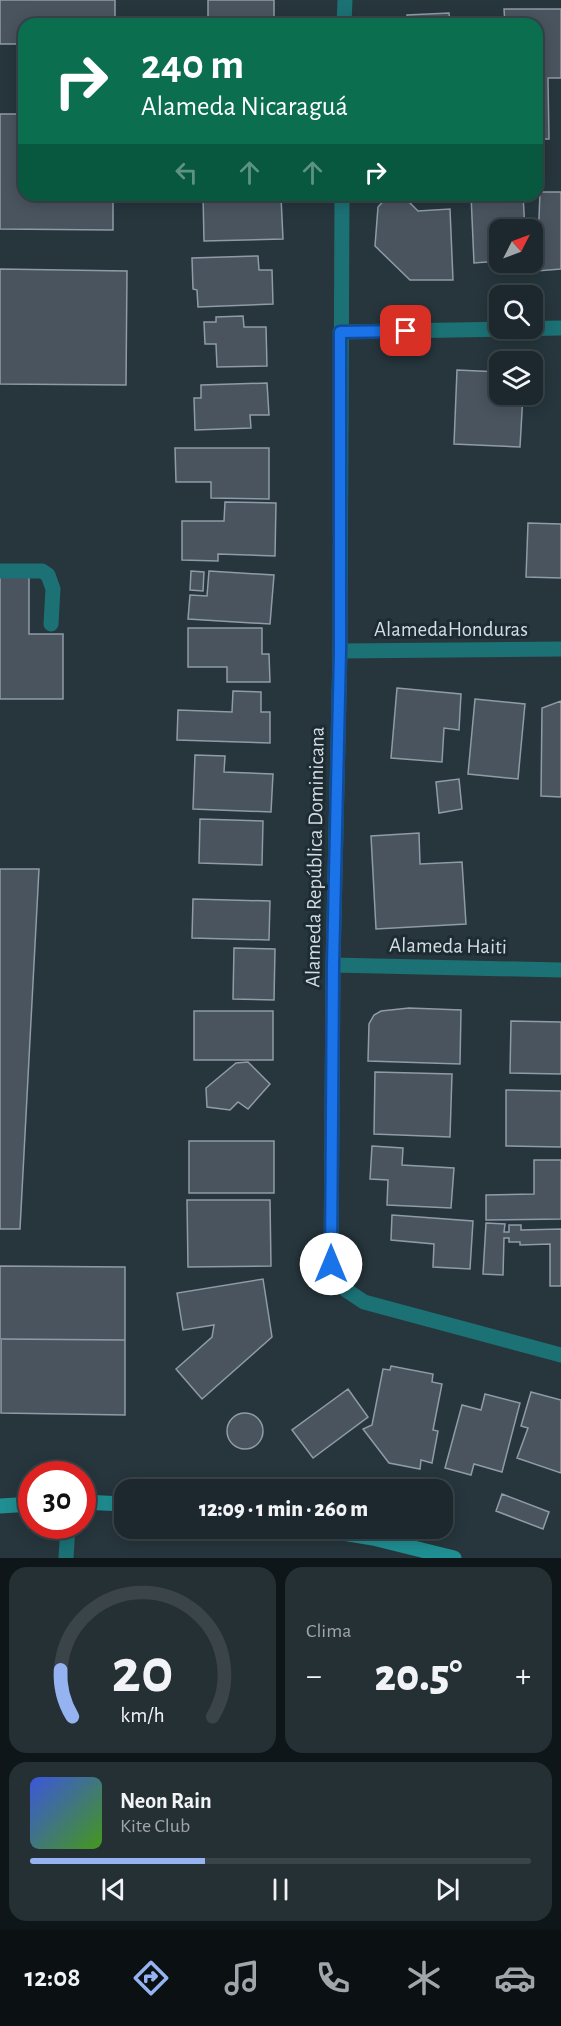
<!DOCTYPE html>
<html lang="pt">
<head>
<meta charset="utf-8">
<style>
  body { margin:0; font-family:"Alegreya Sans",sans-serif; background:#253035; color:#f1f3f6; height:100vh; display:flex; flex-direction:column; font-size:22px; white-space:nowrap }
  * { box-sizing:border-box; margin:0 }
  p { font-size:20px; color:#a0a6aa }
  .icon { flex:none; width:33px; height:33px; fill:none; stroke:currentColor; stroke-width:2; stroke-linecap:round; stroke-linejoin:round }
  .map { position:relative; height:1558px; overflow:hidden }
  .sheet { display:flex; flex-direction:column; gap:9px; padding:9px; background:#0f1619; flex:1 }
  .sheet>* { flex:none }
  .guide { position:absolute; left:18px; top:18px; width:525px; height:183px; border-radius:18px; box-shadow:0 3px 15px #0003,0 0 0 2px #3a4449; background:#0b6e4f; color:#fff; overflow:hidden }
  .needle { width:39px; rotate:48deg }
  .tools { position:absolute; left:489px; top:219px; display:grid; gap:12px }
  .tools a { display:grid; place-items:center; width:54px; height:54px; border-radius:12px; background:#1c282d; box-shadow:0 3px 15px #0003,0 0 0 2px #3a4449; font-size:30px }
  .speed { position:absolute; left:18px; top:1461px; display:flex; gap:12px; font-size:30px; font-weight:700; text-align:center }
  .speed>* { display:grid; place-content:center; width:78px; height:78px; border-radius:50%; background:#1c282d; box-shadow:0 3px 15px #0003,0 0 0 2px #3a4449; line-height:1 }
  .speed .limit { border:9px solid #d22; background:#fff; color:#111 }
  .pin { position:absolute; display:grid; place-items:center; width:51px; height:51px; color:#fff; margin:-26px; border-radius:12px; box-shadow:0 3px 9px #0006 }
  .me { position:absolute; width:66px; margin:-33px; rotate:0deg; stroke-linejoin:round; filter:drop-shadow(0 0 4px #0008) }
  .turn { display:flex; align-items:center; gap:21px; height:126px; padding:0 24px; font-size:27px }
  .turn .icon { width:78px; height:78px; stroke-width:2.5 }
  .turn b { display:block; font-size:42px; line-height:51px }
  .lanes { display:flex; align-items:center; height:57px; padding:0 24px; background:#0003; justify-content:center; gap:30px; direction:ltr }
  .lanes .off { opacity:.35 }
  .big { font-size:45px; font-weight:800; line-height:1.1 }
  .sheet .widget { flex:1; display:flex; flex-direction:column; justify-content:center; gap:9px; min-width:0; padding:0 21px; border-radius:18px; background:#253035 }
  .sheet .dial { align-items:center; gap:0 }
  .dial svg { height:156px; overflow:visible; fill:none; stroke:#3a4449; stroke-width:7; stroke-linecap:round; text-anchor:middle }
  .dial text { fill:#f1f3f6; stroke:none }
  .song { display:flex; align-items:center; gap:18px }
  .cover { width:72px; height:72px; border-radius:9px; background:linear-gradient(135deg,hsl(230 70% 55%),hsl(100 70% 35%)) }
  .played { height:6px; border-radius:3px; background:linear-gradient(90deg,#95b2f1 35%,#3a4449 35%) }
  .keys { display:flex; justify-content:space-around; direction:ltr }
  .heat { display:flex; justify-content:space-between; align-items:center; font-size:33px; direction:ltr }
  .sheet .tiles { flex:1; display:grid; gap:9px; grid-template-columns:1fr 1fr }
  .widget:last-child { grid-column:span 2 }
  .trip { position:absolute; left:114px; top:1479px; width:339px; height:60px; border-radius:18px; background:#1c282d; box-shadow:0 3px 15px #0003,0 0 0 2px #3a4449; font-weight:800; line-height:60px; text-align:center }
  .tab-bar { display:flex; height:96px; justify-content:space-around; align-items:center; background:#0b1012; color:#a0a6aa }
  .tab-bar .icon { width:42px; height:42px }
  .tab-bar .active { color:#95b2f1 }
  .tab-bar b { font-size:27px; color:#f1f3f6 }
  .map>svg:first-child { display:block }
</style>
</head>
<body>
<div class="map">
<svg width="561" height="1558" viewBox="0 0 561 1558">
  <rect width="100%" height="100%" fill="#26363c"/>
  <path fill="#49545f" stroke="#8f9ba8" stroke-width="1.5" d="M 0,0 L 115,0 L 115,24 L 24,24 L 24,44 L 0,44 Z
    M 208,0 L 274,0 L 274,24 L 208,24 Z
    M 504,9 L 561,9 L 561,78 L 548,78 L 549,139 L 537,139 L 537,24 L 505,24 Z
    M 449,13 L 450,24 L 408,24 L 407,15 Z
    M 0,114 L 24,114 L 24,195 L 113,195 L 113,230 L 0,229 Z
    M 540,192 L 561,192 L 561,269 L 537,271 Z
    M 203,195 L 281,197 L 283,239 L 204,241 Z
    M 389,195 L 402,195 L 418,211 L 450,209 L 453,280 L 410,280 L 375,246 L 378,207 Z
    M 471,195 L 523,195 L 525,230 L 500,230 L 500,261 L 474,263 Z
    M 258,256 L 259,270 L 272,270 L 273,304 L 198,307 L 197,290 L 193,289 L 192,258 Z
    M 0,269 L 127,271 L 126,385 L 0,384 Z
    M 243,316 L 244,327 L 266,327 L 267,366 L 217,367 L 216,344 L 205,344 L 204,322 L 216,322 L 216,317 Z
    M 457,370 L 500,372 L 500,394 L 523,394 L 520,447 L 454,444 Z
    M 267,383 L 269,415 L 250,415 L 251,428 L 195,430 L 194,398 L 201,398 L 201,385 Z
    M 175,448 L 269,448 L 269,499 L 211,498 L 211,482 L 176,482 Z
    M 225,502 L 276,503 L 275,556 L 218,554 L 218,561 L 182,560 L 182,521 L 224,521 Z
    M 528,523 L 561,524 L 561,578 L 526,577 Z
    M 191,571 L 204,572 L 203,591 L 190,590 Z
    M 209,571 L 274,575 L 270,624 L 188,619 L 190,595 L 207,596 Z
    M 0,575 L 29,575 L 29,634 L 63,634 L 63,699 L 0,699 Z
    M 188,628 L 262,628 L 262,654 L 269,654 L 270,682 L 227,682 L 227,667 L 188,667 Z
    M 397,688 L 461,694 L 459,730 L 444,728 L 442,762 L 391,758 Z
    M 233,691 L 261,692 L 261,712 L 270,712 L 270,743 L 177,740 L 178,710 L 232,712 Z
    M 475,699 L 525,704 L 518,779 L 468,774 Z
    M 561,701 L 561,797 L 541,796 L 542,708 Z
    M 195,755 L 225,756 L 224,772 L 273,774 L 271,812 L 193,809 Z
    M 459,779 L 462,809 L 439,813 L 436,782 Z
    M 200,819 L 263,821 L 262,865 L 199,863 Z
    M 419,833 L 420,864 L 462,862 L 466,924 L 376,929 L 371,836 Z
    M 0,869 L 39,869 L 20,1229 L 0,1229 Z
    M 193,899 L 270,901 L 269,940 L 192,938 Z
    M 234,948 L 275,949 L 274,1000 L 233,999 Z
    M 409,1008 L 461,1010 L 460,1064 L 368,1061 L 369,1024 L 374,1015 L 381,1011 Z
    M 194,1011 L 273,1011 L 273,1060 L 194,1060 Z
    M 511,1021 L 561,1022 L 561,1074 L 510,1073 Z
    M 248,1062 L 270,1084 L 248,1109 L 238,1102 L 230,1110 L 207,1107 L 206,1088 L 236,1063 Z
    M 375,1072 L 452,1074 L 450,1137 L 374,1134 Z
    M 506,1090 L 561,1091 L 561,1147 L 506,1146 Z
    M 189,1141 L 274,1141 L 274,1193 L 189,1193 Z
    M 372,1146 L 403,1148 L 402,1165 L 454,1168 L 451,1208 L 387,1205 L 388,1180 L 370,1179 Z
    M 534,1160 L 561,1160 L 561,1219 L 486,1220 L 486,1195 L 534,1194 Z
    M 187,1200 L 270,1200 L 271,1266 L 188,1267 Z
    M 392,1215 L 473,1221 L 470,1269 L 433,1267 L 434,1244 L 391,1240 Z
    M 486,1223 L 505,1224 L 504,1232 L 509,1232 L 509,1225 L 521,1225 L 521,1230 L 561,1229 L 561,1286 L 550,1286 L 550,1244 L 520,1245 L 520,1242 L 509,1242 L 509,1238 L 504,1238 L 503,1275 L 483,1274 Z
    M 0,1266 L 125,1267 L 125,1340 L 0,1339 Z
    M 263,1279 L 272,1337 L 202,1399 L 176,1369 L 212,1337 L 214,1325 L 183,1330 L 177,1293 Z
    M 1,1339 L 125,1340 L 125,1415 L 1,1413 Z
    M 391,1366 L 433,1374 L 432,1382 L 442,1384 L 433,1430 L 438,1431 L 432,1463 L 421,1460 L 420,1469 L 389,1463 L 363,1429 L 372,1425 L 383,1369 L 390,1370 Z
    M 348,1389 L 368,1417 L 313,1458 L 292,1430 Z
    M 531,1392 L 561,1400 L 561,1473 L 517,1458 L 528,1428 L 521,1426 Z
    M 485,1394 L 520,1403 L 502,1472 L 474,1464 L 471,1475 L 445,1468 L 462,1405 L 481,1410 Z
    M227 1431a18 18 0 1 1 36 0a18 18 0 1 1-36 0Z
    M 502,1494 L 549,1512 L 543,1529 L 496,1511 Z"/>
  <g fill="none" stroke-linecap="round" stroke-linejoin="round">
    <path stroke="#1b7174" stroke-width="15" d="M 0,571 L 42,571 L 48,575 L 53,589 L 51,624"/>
    <path stroke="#1b7174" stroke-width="15" d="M 344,24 L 345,0
      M 342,195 L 340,651 L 333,965 L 331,1264 L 346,1290 L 364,1302 L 561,1355
      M 340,332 L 561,328
      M 340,651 L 561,649
      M 333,965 L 561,970
      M 66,1558 L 68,1526"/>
    <path stroke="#1f8f93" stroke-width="15" d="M 82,1502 L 124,1504
      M 0,1506 L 32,1504
      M 313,1528 L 373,1538 L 454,1558"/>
  </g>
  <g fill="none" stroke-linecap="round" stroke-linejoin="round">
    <defs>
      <path id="route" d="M 331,1264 L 333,965 L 340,651 L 340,332 L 406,331"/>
    </defs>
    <use href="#route" stroke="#114b97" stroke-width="15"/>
    <use href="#route" stroke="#1a73e8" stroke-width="10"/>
  </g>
  <g text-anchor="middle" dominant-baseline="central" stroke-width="6" stroke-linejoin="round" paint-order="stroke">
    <g font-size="21" fill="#d3dce0" stroke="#1c2c32">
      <text x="451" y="629">AlamedaHonduras</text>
      <text transform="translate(315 857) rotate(-89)">Alameda República Dominicana</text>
      <text transform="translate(448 946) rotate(1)">Alameda Haiti</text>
    </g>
  </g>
</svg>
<div class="tools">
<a><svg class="needle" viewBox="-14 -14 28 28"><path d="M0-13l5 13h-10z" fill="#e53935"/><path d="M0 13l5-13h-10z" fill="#a0a6aa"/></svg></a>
<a><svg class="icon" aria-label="search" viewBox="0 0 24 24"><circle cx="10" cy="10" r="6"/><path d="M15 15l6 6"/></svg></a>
<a><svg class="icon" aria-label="layers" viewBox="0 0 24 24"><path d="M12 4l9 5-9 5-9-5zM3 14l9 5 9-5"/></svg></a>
</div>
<div class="speed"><div class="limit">30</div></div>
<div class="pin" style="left:406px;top:331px;background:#d93025"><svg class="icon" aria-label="arrive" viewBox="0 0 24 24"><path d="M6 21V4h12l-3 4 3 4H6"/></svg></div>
<svg class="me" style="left:331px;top:1264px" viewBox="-20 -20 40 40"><circle r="19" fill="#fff"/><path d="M0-13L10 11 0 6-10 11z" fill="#1a73e8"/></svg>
<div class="trip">12:09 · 1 min · 260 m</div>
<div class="guide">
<div class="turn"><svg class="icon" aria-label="right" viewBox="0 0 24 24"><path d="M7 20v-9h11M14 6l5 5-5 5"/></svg><div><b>240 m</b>Alameda Nicaraguá</div></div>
<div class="lanes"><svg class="icon off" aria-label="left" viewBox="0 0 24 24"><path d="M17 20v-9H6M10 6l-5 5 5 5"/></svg><svg class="icon off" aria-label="ahead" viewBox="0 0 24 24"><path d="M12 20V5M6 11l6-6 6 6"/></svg><svg class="icon off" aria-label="ahead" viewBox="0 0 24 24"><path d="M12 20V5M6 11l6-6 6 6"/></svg><svg class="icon" aria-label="right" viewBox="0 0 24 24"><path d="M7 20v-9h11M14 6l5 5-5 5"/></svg></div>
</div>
</div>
<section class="sheet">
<div class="tiles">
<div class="widget dial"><svg viewBox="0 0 100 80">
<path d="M14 69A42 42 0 1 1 86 69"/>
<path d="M14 69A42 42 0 0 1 8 45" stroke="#95b2f1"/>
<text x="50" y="56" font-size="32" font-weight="700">20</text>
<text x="50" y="72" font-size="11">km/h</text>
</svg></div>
<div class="widget"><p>Clima</p>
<div class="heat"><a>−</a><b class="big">20.5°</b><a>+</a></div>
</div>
<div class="widget">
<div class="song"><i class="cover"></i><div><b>Neon Rain</b><p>Kite Club</p></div></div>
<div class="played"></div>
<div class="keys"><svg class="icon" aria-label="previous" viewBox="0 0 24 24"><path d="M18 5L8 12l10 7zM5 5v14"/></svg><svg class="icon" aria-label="pause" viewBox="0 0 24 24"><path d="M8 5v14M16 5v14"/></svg><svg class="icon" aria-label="next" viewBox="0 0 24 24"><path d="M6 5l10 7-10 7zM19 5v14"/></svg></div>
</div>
</div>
</section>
<nav class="tab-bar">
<b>12:08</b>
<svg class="icon active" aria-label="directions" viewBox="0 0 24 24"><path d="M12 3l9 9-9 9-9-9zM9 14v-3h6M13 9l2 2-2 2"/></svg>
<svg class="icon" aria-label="music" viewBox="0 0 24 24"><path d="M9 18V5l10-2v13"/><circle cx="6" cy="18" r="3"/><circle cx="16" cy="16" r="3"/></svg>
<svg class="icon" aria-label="phone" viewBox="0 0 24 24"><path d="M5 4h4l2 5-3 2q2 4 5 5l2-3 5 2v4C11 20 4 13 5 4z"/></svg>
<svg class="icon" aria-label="climate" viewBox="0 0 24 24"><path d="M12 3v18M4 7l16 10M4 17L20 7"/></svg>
<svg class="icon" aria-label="car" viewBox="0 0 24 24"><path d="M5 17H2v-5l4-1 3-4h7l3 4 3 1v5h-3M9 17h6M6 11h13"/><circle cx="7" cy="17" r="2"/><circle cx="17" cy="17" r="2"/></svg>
</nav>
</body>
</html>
